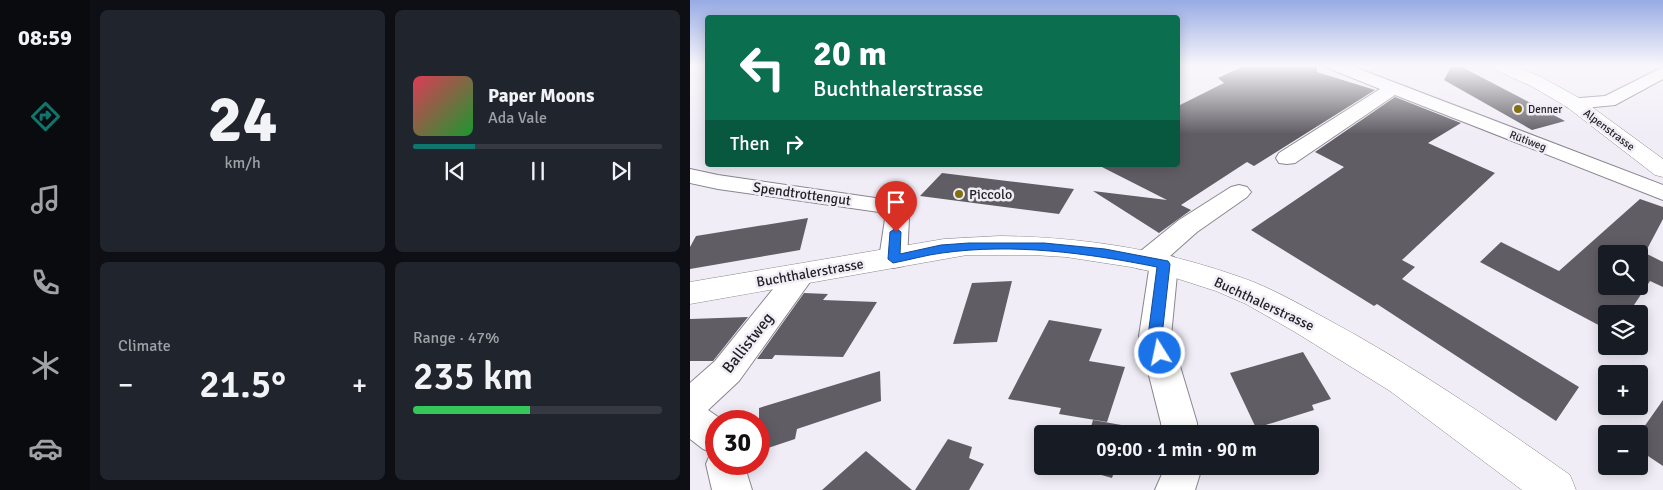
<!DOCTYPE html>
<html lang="en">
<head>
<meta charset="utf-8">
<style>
  body { margin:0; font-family:Signika,sans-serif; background:#20242c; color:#f1f3f6; height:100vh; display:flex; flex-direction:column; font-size:19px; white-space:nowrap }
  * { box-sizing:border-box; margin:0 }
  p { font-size:16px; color:#9ea1a6 }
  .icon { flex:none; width:28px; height:28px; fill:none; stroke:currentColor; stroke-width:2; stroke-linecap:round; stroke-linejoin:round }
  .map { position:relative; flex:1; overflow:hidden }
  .details { display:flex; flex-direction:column; gap:10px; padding:10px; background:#0d0f14; width:600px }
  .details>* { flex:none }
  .guide { position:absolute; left:15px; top:15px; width:475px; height:152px; border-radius:5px; box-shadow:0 2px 12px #0003; background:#0b6e4f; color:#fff; overflow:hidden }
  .fabs { position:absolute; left:908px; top:245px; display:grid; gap:10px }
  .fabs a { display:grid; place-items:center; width:50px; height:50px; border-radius:5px; background:#171b24; box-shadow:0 2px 12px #0003; font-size:25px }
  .speed { position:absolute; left:15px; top:410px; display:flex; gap:10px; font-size:25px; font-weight:700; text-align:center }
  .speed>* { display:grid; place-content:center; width:65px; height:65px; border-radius:50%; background:#171b24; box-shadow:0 2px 12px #0003; line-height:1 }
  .speed .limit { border:8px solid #d22; background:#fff; color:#111 }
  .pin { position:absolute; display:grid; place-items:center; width:42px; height:42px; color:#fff; margin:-51px -21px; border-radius:50% 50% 50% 0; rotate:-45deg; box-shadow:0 0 5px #0007 }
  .pin .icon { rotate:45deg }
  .me { position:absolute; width:55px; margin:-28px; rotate:350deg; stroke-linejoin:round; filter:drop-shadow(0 0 4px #0008) }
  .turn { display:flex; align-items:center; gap:18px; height:105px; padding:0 25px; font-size:22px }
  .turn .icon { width:65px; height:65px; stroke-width:2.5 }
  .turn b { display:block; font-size:35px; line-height:42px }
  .then { display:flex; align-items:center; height:48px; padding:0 25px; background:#0003; gap:10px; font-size:19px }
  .big { font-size:38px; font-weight:600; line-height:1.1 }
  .details .card { flex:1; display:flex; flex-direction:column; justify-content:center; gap:8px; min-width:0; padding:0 18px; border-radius:8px; background:#20242c }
  .details .dial { align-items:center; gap:0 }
  .dial b { font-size:65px; line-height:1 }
  .song { display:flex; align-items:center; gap:15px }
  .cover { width:60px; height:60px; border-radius:8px; background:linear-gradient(135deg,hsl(350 70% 55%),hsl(130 70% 35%)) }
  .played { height:5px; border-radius:2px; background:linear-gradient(90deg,#0f766e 25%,#363941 25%) }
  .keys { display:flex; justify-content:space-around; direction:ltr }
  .heat { display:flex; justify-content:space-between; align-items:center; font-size:28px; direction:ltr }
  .charge { height:8px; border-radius:4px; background:linear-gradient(90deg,#34c759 47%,#363941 0) }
  .details .tiles { flex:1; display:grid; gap:10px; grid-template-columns:repeat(2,1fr) }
  .trip { position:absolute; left:344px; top:425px; width:285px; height:50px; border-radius:5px; background:#171b24; box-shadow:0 2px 12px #0003; font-weight:600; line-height:50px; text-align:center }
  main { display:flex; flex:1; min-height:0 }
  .dock { display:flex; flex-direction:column; width:90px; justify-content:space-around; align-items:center; background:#090b0e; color:#9ea1a6 }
  .dock .icon { width:35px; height:35px }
  .dock .selected { color:#0f766e }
  .dock b { font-size:22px; color:#f1f3f6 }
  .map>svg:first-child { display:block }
</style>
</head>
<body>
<main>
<nav class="dock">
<b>08:59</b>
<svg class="icon selected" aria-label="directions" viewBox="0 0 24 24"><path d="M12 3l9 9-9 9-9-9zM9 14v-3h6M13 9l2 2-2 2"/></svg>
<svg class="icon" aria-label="music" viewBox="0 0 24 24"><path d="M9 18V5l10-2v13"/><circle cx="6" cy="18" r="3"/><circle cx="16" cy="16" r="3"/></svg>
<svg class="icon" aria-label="phone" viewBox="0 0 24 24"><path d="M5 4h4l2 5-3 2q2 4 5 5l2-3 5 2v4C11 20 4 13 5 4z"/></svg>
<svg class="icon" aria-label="climate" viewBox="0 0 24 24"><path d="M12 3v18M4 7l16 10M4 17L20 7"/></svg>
<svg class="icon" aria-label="car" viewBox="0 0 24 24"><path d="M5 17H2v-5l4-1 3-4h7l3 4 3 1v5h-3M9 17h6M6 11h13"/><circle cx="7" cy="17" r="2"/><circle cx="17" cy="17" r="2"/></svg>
</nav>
<section class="details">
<div class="tiles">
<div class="card dial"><b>24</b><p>km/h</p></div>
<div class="card">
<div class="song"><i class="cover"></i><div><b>Paper Moons</b><p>Ada Vale</p></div></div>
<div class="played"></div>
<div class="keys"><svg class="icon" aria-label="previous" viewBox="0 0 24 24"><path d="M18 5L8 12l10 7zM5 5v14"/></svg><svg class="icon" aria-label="pause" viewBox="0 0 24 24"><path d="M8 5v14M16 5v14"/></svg><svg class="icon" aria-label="next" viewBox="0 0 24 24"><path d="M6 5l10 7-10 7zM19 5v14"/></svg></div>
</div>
<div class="card"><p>Climate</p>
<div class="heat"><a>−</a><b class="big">21.5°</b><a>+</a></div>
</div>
<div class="card"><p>Range · 47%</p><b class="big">235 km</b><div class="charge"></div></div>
</div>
</section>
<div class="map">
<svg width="973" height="490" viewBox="0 0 973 490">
  <rect width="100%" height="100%" fill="#f1edf7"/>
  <path fill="#615d65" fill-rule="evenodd" d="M 556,65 L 627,65 L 627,72 L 685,90 L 564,166 L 557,162 L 491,205 L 501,210 L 469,233 L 403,191 L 477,200 L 408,165 L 488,165 L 488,106 L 534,83 L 528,78 Z
    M 762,65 L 768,65 L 875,121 L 842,130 L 754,80 Z
    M 705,97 L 771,123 L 738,143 L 805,173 L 712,260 L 725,267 L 712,279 L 889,387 L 866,421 L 687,304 L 684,306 L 561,230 L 654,167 L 625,152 Z
    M 252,173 L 317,181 L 384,189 L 369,214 L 230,196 Z
    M 950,199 L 973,207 L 973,219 L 955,253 L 973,262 L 973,287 L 960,281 L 938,314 L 916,314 L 916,329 L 790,262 L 811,242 L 869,271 ZM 916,254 L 949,254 L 949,286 L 916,286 Z
    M 118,218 L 110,250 L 0,269 L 0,247 L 6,236 Z
    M 322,281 L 307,342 L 263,344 L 282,283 Z
    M 114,293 L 138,294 L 133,300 L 187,302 L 153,357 L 85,355 L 82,359 L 67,359 Z
    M 58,317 L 23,361 L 0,361 L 0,319 Z
    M 359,320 L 412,329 L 399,361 L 435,367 L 417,422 L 369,414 L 371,408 L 318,399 Z
    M 613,352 L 641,399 L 622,405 L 624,410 L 566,428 L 540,373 Z
    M 190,371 L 191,401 L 107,429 L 105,439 L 69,451 L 69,408 Z
    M 973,400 L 973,466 L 949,450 L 949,434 Z
    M 403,420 L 437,426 L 435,434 L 399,434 Z
    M 258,439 L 282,447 L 279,458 L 294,464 L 279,490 L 225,490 Z
    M 176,451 L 222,490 L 132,490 Z
    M 387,466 L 426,466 L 422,478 L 387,468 Z"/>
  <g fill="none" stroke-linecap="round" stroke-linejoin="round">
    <defs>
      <path id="minor" d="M 636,65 L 659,65 L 973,185 L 973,200 L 705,95 L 605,163 L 597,164 L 589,163 L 586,158 L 589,153 L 690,89 L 638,68 Z
        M 973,67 L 973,79 L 925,105 L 884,109 L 877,107 L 875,103 L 877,99 L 915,96 Z
        M 0,169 L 28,175 L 206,201 L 219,218 L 217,259 L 213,266 L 203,268 L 193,266 L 189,259 L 195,219 L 189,212 L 28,189 L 0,183 Z
        M 549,185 L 557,187 L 561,192 L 557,197 L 507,232 L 480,256 L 484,257 L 488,264 L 481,336 L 507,423 L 508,434 L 472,434 L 471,423 L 449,336 L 459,270 L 447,268 L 443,261 L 447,254 L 489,220 L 541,187 Z
        M 110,265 L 120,268 L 124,275 L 120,282 L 49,381 L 18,410 L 34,421 L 26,421 L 26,464 L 54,464 L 62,490 L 22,490 L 16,464 L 21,452 L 13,449 L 0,439 L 0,383 L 25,361 L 100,268 Z
        M 472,466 L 510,466 L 510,474 L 505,490 L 465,490 L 472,474 Z"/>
      <path id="tertiary" d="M 801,65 L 824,65 L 853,78 L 891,99 L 973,159 L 973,177 L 965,175 L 877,107 L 841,86 L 803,69 Z
        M 310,236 C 391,237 470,249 547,276 C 578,286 607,303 635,318 C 721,364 801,419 880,475 L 886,490 L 832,490 L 700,391 L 605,332 L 556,304 L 526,291 L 473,274 L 441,267 L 376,257 L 343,255 L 277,255 L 0,304 L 0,282 L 254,239 Z"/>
    </defs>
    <use href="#minor" stroke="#8a868f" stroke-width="2"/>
    <use href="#tertiary" stroke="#8a868f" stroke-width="1"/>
    <use href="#minor" fill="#fff" fill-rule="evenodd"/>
    <use href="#tertiary" fill="#fff" fill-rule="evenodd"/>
  </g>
  <linearGradient id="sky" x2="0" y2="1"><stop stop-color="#97abe4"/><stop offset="0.49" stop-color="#f9f7fb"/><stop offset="1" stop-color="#f9f7fb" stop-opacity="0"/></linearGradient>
  <rect width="973" height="134" fill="url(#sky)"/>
  <path fill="#1a73e8" stroke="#114b97" d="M 206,228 L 211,232 L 210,254 L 251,245 L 279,243 L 354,243 L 415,249 L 478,261 L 480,264 L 472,336 L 477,353 L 475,357 L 470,359 L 465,357 L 458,336 L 467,267 C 397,253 323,243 252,253 C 236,255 219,260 203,263 L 198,259 L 200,232 Z"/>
  <g fill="#836f0e" stroke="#f1edf7" stroke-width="2">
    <circle cx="828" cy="109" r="5"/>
    <circle cx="269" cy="194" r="5"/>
  </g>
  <g text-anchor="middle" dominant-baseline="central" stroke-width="5" stroke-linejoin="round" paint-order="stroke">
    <g font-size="11" fill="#201f22" stroke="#f1edf7" text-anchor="start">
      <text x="838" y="109">Denner</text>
    </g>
    <g font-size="11" fill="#201f22" stroke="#f1edf7">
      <text transform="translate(919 130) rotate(37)">Alpenstrasse</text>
      <text transform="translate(838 141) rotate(21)">Rütiweg</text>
    </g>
    <g font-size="14" fill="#201f22" stroke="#f1edf7">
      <text transform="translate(112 194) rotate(8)">Spendtrottengut</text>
      <text transform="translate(120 273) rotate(-10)">Buchthalerstrasse</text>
      <text transform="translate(574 304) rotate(25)">Buchthalerstrasse</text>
    </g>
    <g font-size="14" fill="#201f22" stroke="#f1edf7" text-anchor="start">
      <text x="279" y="194">Piccolo</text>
    </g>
    <g font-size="16" fill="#201f22" stroke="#f1edf7">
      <text transform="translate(58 343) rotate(-52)">Ballistweg</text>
    </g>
  </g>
</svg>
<div class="fabs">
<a><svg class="icon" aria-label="search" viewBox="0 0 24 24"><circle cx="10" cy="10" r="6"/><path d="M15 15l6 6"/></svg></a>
<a><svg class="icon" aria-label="layers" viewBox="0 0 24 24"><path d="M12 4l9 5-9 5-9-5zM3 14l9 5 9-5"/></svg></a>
<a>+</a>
<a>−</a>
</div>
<div class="speed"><div class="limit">30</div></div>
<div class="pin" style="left:206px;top:232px;background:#d93025"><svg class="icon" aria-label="arrive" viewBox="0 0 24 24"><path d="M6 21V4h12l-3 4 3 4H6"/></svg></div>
<svg class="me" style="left:470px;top:353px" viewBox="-20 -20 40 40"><circle r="17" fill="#1a73e8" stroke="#fff" stroke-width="3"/><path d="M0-11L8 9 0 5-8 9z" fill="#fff"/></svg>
<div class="trip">09:00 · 1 min · 90 m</div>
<div class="guide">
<div class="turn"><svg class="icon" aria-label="left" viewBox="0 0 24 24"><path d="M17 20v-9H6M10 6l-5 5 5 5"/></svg><div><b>20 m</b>Buchthalerstrasse</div></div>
<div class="then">Then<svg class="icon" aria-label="right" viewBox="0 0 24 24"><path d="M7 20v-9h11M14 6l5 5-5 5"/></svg></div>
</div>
</div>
</main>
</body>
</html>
